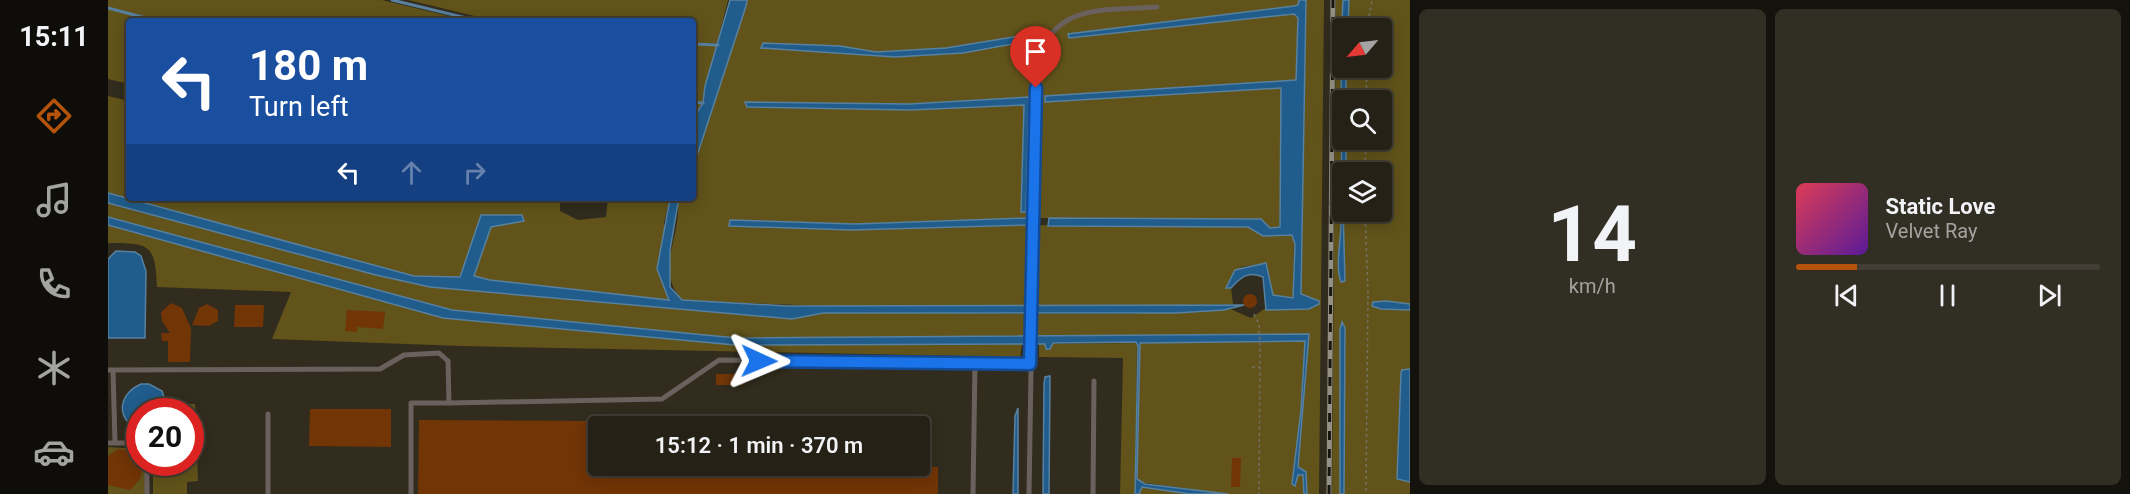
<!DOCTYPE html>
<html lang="en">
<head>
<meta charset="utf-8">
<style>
  body { margin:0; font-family:Roboto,sans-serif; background:#312e23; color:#f1f3f6; height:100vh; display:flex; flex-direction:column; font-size:22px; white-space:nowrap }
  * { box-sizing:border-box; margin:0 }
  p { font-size:20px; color:#a3a3a1 }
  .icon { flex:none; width:33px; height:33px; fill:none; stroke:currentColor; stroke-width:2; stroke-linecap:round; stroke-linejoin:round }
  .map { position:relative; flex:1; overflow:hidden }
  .sheet { display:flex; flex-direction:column; gap:9px; padding:9px; background:#14120c; width:720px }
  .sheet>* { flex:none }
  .hud { position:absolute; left:18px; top:18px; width:570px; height:183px; border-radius:6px; box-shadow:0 3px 15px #0003,0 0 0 2px #423e35; background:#1a4fa0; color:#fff; overflow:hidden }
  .needle { width:39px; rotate:242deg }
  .fabs { position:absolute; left:1224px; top:18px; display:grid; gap:12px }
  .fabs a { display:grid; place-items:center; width:60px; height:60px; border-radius:6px; background:#252116; box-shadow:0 3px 15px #0003,0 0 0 2px #423e35; font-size:30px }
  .speed { position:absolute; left:18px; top:398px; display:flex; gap:12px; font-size:30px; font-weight:700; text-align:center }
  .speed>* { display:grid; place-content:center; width:78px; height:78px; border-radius:50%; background:#252116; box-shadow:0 3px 15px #0003,0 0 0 2px #423e35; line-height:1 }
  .speed .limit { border:9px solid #d22; background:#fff; color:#111 }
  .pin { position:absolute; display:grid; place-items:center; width:51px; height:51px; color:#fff; margin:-62px -26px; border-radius:50% 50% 50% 0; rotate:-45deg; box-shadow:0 0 6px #0007 }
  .pin .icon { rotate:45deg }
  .me { position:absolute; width:66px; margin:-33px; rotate:91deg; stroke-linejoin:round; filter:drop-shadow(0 0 4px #0008) }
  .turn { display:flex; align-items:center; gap:21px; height:126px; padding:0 24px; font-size:27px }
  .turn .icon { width:78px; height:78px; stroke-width:2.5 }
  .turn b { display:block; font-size:42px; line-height:51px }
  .lanes { display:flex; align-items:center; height:57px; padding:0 24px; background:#0003; justify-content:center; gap:30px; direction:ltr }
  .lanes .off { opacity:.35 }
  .sheet .widget { flex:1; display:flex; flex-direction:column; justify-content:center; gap:9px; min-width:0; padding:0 21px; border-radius:9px; background:#312e23 }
  .sheet .dial { align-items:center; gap:0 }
  .dial b { font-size:78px; line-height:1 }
  .song { display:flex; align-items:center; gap:18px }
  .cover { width:72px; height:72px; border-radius:9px; background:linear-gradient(135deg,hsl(350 70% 55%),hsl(270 70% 35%)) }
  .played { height:6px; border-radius:3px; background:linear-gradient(90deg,#b45309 20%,#423e35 20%) }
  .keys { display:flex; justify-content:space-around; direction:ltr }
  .sheet .tiles { flex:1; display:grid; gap:9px; grid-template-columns:repeat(2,1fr) }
  .trip { position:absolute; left:480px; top:416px; width:342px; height:60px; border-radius:6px; background:#252116; box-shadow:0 3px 15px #0003,0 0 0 2px #423e35; font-weight:600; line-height:60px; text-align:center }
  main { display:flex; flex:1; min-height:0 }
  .dock { display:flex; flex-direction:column; width:108px; justify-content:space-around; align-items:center; background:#0f0d09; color:#a3a3a1 }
  .dock .icon { width:42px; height:42px }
  .dock .current { color:#b45309 }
  .dock b { font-size:27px; color:#f1f3f6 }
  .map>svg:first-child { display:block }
</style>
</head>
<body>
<main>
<nav class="dock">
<b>15:11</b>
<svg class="icon current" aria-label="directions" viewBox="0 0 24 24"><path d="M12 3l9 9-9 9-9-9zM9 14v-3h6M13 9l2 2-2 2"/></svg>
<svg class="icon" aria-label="music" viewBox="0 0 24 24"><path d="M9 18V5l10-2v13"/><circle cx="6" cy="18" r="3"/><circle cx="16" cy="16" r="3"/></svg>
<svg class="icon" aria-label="phone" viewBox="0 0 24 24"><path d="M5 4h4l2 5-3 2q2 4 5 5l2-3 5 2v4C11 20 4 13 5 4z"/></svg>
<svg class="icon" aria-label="climate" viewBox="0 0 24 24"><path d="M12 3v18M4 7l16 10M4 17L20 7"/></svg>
<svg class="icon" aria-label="car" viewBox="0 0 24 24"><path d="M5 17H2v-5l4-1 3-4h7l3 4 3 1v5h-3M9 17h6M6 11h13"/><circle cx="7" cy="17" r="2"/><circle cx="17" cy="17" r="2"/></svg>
</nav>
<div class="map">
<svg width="1302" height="494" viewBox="0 0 1302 494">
  <rect width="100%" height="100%" fill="#312c1d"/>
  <path fill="#61531a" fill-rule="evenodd" d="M 0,0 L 274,0 L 361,21 L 21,21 L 21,84 L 0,79 Z
    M 300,0 L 620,0 L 609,43 L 585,43 L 585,21 L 387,21 Z
    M 639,0 L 1191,0 L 1190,5 L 1186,6 L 990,31 L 961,38 L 1186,14 L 1190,18 L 1188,80 L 937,96 L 938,102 L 1173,88 L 1174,202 L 1171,228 L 1163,228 L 1153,219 L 1147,219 L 920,218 L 747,224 L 622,220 L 743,230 L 920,225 L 1140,227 L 1155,236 L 1186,236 L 1185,298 L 1165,295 L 1158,263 L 1133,267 L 1119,289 L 1123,288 L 1125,304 C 942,308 757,310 574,300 C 545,268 576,234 569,198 L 585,198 L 585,168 ZM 920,97 L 918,212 L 913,211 L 916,105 L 802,110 L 640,107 L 637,102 L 801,104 Z
    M 1198,0 L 1216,0 L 1211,494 L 1199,494 L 1198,473 L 1190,467 L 1201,334 L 630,338 L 597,335 L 344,310 L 0,217 L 0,203 L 268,275 L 322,287 L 684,319 L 715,313 L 1022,314 L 1120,308 L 1143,318 L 1156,309 L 1199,309 L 1211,304 L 1211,301 L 1193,294 Z
    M 1228,0 L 1302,0 L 1302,494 L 1224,494 ZM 1234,28 L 1274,28 L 1274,68 L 1234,68 ZM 1234,100 L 1274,100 L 1274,140 L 1234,140 ZM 1234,172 L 1274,172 L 1274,212 L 1234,212 Z
    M 585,45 L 610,45 L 597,85 L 595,103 L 585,118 Z
    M 0,96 L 21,101 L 21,198 L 452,198 L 452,211 L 470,220 L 498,217 L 500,198 L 562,199 L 556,222 L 561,300 L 382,280 C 357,273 331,278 306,276 L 0,193 Z
    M 0,225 L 335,318 L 627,345 L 914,344 L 912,357 L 352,346 L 164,339 L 183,292 L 49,287 C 47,244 42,243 0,243 Z
    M 1197,341 L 1188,484 L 1190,475 L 1195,475 L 1196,494 L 1120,494 L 1031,482 L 1029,476 L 1032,343 Z
    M 1029,343 L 1027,494 L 1012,494 L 1015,358 L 931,357 L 931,344 Z
    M 64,404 L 87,404 L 90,481 L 79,482 L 79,494 L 45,494 L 45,462 L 82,462 L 82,411 L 62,411 Z
    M 0,447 L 31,449 L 32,462 L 38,462 L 38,494 L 0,494 Z
    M 1034,487 L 1082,494 L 1031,494 Z"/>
  <path fill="#205c8c" stroke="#5881a0" stroke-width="1.5" d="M 622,0 L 639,0 L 638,6 L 585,168 L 585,119 L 595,103 L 597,86 Z
    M 1191,0 L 1198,0 L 1193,294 L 1211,301 L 1211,304 L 1201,309 L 1158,310 L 1155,277 C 1140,270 1132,278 1123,288 L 1118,288 L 1127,270 L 1158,263 L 1165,295 L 1185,298 L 1187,244 L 1184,235 L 1155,236 L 1140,227 L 940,226 L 941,218 L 1147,219 L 1153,219 L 1162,228 L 1172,227 L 1173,88 L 937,102 L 937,96 L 1188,80 L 1190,18 L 1186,14 L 961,38 L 960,34 L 1186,6 L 1190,5 Z
    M 1235,0 L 1241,0 L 1240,28 L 1234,28 L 1234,68 L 1238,68 L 1238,100 L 1234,100 L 1234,140 L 1238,140 L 1238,172 L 1234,172 L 1237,281 L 1233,282 C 1227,266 1233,240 1233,223 C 1235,149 1231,74 1235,0 Z
    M 917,35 L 924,35 L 926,40 L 855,53 L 787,57 L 653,48 L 655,43 L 732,46 L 768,52 L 838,48 Z
    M 921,97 L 918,212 L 913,212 L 916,105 L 802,110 L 639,107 L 637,102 L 801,104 Z
    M 0,193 L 306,276 L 352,277 L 373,215 L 414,215 L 416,221 L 383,227 L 366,276 L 382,280 L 561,300 L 549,269 L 562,199 L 569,199 L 570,203 L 562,250 L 562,287 L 574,300 L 680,306 L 1136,305 L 1116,310 L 1068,313 L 715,313 L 684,319 L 322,287 L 268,275 L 0,203 Z
    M 0,217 L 344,310 L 597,335 L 630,338 L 1201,334 L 1190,467 L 1198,472 L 1199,494 L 1196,494 L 1195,475 L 1190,475 L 1187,486 L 1184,484 L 1193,410 L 1197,341 L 1032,343 L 1029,479 L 1037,484 L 1120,494 L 1082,494 L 1034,487 L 1031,494 L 1027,494 L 1030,346 L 1028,342 L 945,343 L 942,349 L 938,349 L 937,344 L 627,345 L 335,318 L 0,225 Z
    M 920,218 L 920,225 L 743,230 L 621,226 L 622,220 L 747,224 Z
    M 8,251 L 27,252 L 33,256 L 38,271 L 37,338 L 0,338 L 0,259 Z
    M 1278,301 L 1302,304 L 1302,310 L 1273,309 L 1264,306 L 1265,302 Z
    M 1234,322 L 1237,328 L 1236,494 L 1232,494 L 1232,329 Z
    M 1302,369 L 1302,482 L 1289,479 L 1293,373 L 1294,370 Z
    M 942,376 L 941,494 L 935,494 L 936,383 L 937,377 Z
    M 33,384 L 41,384 L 54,391 L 60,409 L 32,411 L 31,430 C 7,419 10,394 33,384 Z
    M 910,408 L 910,494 L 905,494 L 907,416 Z"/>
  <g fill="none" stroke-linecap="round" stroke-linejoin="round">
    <path stroke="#5881a0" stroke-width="3" d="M 284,0 L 371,21
      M 0,8 L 49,21
      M 585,44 L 610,45
      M 585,102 L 595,103"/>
  </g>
  <path fill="#713506" d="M1135 301a7 7 0 1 1 14 0a7 7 0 1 1-14 0Z
    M 63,303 L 74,308 L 83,328 L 82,362 L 60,362 L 60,341 L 54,341 L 53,333 L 62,333 L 54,321 L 53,312 Z
    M 99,304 L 110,310 L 110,321 L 101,326 L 84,325 L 91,308 Z
    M 127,305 L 156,305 L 155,327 L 126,327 Z
    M 239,310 L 277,312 L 275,329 L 249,327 L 249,332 L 237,331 Z
    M 608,374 L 635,374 L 635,385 L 608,385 Z
    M 202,409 L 283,409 L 283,447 L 201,446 Z
    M 311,420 L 490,421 L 490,465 L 830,467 L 830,494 L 310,494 Z
    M 10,449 L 26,451 L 32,456 L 32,462 L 34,462 L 33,478 L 22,490 L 0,485 L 0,456 Z
    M 1124,458 L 1133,458 L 1132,487 L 1123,487 Z"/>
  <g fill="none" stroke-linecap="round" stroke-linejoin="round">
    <path stroke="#747164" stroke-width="1.5" stroke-dasharray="3 3" stroke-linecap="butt" d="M 1259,28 L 1264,0
      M 1258,100 L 1259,68
      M 1256,172 L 1259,140
      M 1257,212 L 1260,292 L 1258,494
      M 1146,314 L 1151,324 L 1152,348 L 1151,494
      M 1144,367 L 1152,367"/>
    <path stroke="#6a615f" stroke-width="5" d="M 0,370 L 272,369 L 296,355 L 331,353 L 340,361 L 341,403 L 303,403 L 303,494
      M 5,370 L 7,443
      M 341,403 L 554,399 L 611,360 L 922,364
      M 160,414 L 160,494
      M 0,443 L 32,443
      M 39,462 L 39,494
      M 865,494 L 867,363
      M 921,494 L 928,64 C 946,2 996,11 1049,7
      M 985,494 L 986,381"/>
    <defs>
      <path id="rail" d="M 1221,494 L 1225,0"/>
    </defs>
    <use href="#rail" stroke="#949084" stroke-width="5"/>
    <use href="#rail" stroke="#17150e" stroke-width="3" stroke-dasharray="9" stroke-linecap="butt"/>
  </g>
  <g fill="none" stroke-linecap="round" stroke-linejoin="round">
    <defs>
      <path id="route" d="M 651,361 L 922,364 L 928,88"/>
    </defs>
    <use href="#route" stroke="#114b97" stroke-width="15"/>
    <use href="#route" stroke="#1a73e8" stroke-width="10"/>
  </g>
</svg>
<div class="fabs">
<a><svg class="needle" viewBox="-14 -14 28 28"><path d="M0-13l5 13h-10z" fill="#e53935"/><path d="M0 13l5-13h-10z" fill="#a3a3a1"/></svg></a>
<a><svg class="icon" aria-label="search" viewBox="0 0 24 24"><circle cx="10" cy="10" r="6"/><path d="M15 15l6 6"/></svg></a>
<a><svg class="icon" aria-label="layers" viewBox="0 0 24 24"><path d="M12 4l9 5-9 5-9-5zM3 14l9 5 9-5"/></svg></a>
</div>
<div class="speed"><div class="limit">20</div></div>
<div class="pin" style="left:928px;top:88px;background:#d93025"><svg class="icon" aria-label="arrive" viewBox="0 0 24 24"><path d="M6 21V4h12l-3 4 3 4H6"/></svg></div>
<svg class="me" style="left:651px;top:361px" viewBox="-20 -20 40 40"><path d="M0-17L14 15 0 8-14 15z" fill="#1a73e8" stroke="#fff" stroke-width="4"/></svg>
<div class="trip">15:12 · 1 min · 370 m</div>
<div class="hud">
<div class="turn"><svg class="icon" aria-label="left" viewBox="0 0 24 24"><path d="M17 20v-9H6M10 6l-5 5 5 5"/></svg><div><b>180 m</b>Turn left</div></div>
<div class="lanes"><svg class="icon" aria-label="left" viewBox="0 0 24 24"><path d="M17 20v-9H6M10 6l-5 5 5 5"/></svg><svg class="icon off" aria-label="ahead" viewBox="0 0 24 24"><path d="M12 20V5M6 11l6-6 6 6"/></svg><svg class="icon off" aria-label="right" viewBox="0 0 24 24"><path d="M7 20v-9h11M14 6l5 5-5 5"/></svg></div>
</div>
</div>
<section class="sheet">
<div class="tiles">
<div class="widget dial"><b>14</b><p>km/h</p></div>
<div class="widget">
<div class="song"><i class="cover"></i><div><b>Static Love</b><p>Velvet Ray</p></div></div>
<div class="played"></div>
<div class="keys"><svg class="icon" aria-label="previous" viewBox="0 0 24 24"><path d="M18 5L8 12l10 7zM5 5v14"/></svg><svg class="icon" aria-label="pause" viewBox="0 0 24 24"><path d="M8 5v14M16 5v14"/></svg><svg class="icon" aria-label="next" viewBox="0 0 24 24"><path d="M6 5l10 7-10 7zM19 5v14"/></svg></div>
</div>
</div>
</section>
</main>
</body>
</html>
